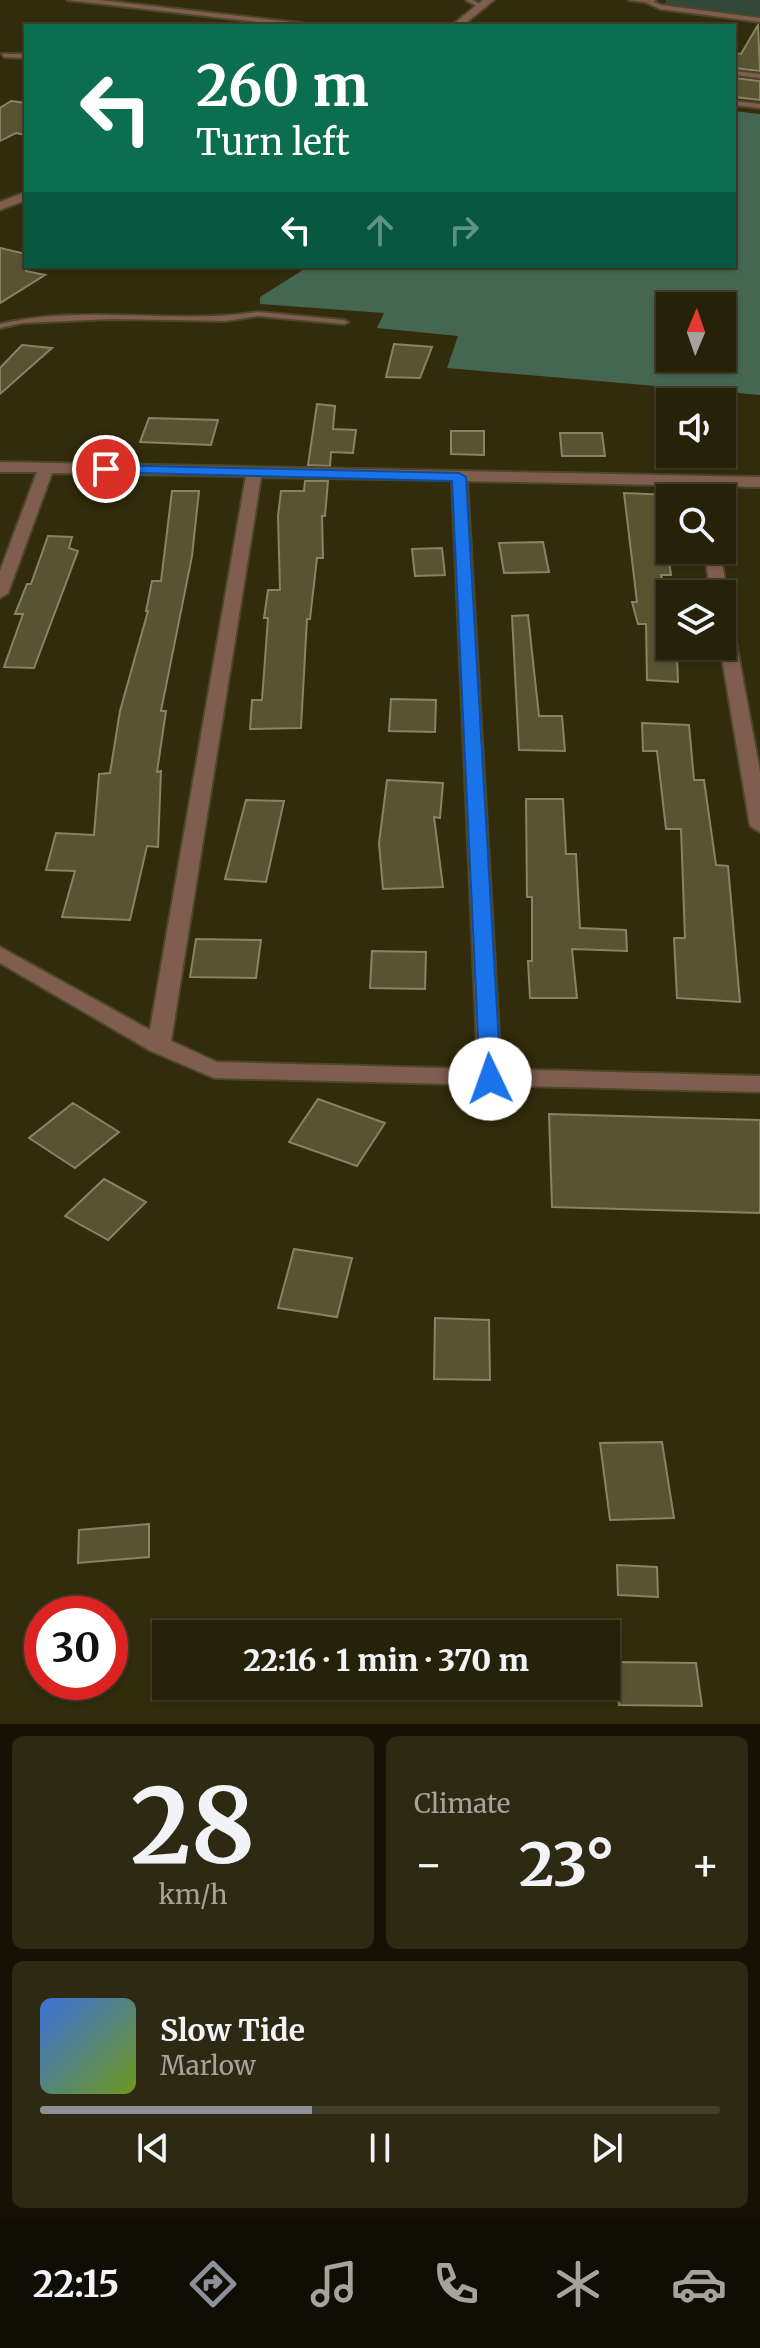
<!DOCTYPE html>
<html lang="en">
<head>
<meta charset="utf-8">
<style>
  body { margin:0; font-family:Merriweather,serif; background:#2e2912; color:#f1f3f6; height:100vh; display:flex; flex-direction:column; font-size:30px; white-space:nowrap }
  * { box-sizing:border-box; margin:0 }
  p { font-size:26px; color:#a4a39c }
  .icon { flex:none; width:44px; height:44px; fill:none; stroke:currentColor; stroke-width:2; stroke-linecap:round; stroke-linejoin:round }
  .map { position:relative; height:1724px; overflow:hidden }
  .panel { display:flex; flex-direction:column; gap:12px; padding:12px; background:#151205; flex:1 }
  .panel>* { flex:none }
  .banner { position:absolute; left:24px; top:24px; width:712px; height:244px; border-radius:0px; box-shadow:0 2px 6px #0004,0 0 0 2px #423e2a; background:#0b6e4f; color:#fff; overflow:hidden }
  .needle { width:52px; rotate:2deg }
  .tools { position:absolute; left:656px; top:292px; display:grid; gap:16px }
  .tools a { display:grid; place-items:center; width:80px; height:80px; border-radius:0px; background:#262109; box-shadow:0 2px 6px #0004,0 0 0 2px #423e2a; font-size:40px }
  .speed { position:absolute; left:24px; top:1596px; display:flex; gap:16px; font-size:40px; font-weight:700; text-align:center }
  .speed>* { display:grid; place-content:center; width:104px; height:104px; border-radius:50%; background:#262109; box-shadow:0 2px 6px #0004,0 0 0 2px #423e2a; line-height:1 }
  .speed .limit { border:12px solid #d22; background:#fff; color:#111 }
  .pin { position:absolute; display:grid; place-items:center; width:68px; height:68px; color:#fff; margin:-34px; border:4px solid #fff; border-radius:50%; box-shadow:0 2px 8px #0007 }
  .me { position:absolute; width:88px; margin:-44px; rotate:357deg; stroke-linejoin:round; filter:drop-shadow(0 0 6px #0008) }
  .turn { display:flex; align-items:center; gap:28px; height:168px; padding:0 40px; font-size:36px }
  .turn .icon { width:104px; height:104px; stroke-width:2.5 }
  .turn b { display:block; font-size:56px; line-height:68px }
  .lanes { display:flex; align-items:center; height:76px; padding:0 40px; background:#0003; justify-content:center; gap:40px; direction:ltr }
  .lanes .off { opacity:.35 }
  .big { font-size:60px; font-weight:800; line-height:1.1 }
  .panel .card { flex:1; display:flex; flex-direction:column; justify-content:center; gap:12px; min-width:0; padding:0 28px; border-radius:12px; background:#2e2912 }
  .panel .dial { align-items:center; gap:0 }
  .dial b { font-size:104px; line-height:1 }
  .song { display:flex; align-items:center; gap:24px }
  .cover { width:96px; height:96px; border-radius:12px; background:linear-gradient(135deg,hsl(220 70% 55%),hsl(80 70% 35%)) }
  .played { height:8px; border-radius:4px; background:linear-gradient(90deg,#8c9099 40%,#423e2a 40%) }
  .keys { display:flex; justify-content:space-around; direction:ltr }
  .heat { display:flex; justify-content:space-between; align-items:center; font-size:44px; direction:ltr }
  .panel .tiles { flex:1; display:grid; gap:12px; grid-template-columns:1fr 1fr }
  .card:last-child { grid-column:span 2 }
  .trip { position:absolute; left:152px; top:1620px; width:468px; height:80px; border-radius:0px; background:#262109; box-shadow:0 2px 6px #0004,0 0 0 2px #423e2a; font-weight:800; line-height:80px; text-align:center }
  .tab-bar { display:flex; height:128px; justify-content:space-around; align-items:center; background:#0f0d04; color:#a4a39c }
  .tab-bar .icon { width:56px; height:56px }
  .tab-bar .current { color:#8c9099 }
  .tab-bar b { font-size:36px; color:#f1f3f6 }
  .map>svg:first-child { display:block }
</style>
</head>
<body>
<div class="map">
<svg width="760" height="1724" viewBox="0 0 760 1724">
  <rect width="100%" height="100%" fill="#322c0c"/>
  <path fill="#33473a" d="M 666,0 L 760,0 L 760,19 L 675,8 L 665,4 Z"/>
  <path fill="#456651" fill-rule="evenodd" d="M 734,111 L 760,114 L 760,395 L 447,368 L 458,336 L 377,328 L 384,313 L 260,304 L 260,297 L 309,266 L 734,266 ZM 670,306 L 722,306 L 722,358 L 670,358 Z"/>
  <path fill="#595332" stroke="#898361" stroke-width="2" d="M 758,25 L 760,71 L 734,68 L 734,53 L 741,54 Z
    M 734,78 L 760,81 L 760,100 L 734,97 Z
    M 11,101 L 26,103 L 26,135 L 16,133 L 0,141 L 0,108 Z
    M 0,248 L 26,254 L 26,271 L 45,275 L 0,303 Z
    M 394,344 L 432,347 L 420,378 L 386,377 Z
    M 22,345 L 52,348 L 0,394 L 0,368 Z
    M 317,404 L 335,406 L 333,429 L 356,430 L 353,453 L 331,452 L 330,466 L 308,465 Z
    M 149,418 L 218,420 L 211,445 L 140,442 Z
    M 451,431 L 484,431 L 484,455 L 451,454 Z
    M 560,433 L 602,433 L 605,456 L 562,456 Z
    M 305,481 L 328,481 L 325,516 L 322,516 L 323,558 L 317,558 L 310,619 L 307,619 L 301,728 L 250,729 L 252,700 L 262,700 L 268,618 L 264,618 L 268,590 L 280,590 L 278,516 L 281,491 L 304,491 Z
    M 172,491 L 199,491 L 192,556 L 161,711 L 166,711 L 157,772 L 161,771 L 158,847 L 147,846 L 130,920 L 62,917 L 75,871 L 46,870 L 56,833 L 94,835 L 99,774 L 110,773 L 120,711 L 148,611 L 146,611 L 152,581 L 161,581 Z
    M 624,493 L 670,495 L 670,523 L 664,523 L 671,575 L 661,575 L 670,604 L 670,656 L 677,656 L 678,682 L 647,680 L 646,624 L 638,624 L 632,602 L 637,602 Z
    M 48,536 L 72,537 L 69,548 L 78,551 L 34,668 L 4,667 L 23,614 L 15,614 L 27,584 L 31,584 Z
    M 543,542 L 549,572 L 504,573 L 499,543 Z
    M 442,548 L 445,575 L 415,576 L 412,549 Z
    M 528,615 L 539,716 L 562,716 L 565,751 L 519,750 L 512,616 Z
    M 391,699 L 436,700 L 435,732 L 389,731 Z
    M 642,723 L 689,725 L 694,780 L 704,780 L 716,865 L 728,866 L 740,1002 L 677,998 L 674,938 L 685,938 L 681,829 L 666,829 L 657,751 L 643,751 Z
    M 387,780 L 443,783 L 440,818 L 434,817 L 443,887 L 383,889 L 379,843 Z
    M 526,799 L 563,799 L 566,854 L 576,854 L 580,928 L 626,930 L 627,951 L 572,949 L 577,998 L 530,998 L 528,961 L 532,961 L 532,897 L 527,897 Z
    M 246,800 L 284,801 L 266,882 L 225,879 Z
    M 196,939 L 261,940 L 256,978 L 190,977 Z
    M 372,951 L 426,952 L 425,989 L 370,988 Z
    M 318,1099 L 385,1123 L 357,1166 L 289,1142 Z
    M 73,1103 L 119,1132 L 75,1168 L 29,1138 Z
    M 549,1114 L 760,1120 L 760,1213 L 552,1207 Z
    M 104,1179 L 146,1202 L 108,1240 L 65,1216 Z
    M 294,1249 L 352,1258 L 337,1317 L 278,1308 Z
    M 435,1318 L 489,1320 L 490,1380 L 434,1379 Z
    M 662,1442 L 674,1518 L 610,1520 L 600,1443 Z
    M 149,1524 L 149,1557 L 78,1563 L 79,1530 Z
    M 617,1565 L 657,1567 L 658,1597 L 618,1595 Z
    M 615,1662 L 696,1663 L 702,1706 L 619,1705 Z"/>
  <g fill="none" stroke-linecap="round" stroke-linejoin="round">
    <defs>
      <path id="service" d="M 466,0 L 473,0 L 483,6 L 478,7 Z
        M 649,0 L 661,5 L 760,18 L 760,22 L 660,9 L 647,3 Z
        M 2,54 L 26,54 L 26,58 L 4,57 Z
        M 734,71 L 760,74 L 760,78 L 734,75 Z
        M 734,101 L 760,104 L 760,108 L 734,105 Z
        M 258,312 L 344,320 L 348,322 L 344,324 L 258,316 L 226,321 L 112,319 L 22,323 L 0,328 L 0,324 C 85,304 173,325 258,312 Z"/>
      <path id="minor" d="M 67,0 L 99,0 L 325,26 L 292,26 Z
        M 0,462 L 760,477 L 760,487 L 467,481 L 501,1069 L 760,1076 L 760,1092 L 214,1078 L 151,1051 L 0,963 L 0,947 L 150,1030 L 246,476 L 52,473 L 8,593 L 0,598 L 0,571 L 37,472 L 0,472 ZM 261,477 L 452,480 L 478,1069 L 217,1062 L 171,1041 Z
        M 704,550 L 720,550 L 727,594 L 725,598 L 722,598 L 722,594 L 711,594 Z
        M 722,604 L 730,609 L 760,772 L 760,832 L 750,826 L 720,646 Z"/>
      <path id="tertiary" d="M 483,0 L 494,0 L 462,26 L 451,26 Z
        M 629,0 L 656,0 L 651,3 Z
        M 26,192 L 26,200 L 0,210 L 0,202 Z"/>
    </defs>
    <use href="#service" stroke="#4d4729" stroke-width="4"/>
    <use href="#minor" stroke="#4d4729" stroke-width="4"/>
    <use href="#tertiary" stroke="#4d4729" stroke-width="4"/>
    <use href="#service" fill="#805e4f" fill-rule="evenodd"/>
    <use href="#minor" fill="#805e4f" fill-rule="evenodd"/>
    <use href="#tertiary" fill="#805e4f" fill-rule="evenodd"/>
  </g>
  <path fill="#1a73e8" stroke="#114b97" stroke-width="2" d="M 106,465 L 459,473 L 466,477 L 501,1079 L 497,1084 L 483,1084 L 480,1079 L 452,481 L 101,472 L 99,469 Z"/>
</svg>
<div class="tools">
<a><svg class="needle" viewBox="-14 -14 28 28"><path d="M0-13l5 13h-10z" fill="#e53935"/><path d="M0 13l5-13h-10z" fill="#a4a39c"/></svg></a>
<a><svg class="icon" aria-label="sound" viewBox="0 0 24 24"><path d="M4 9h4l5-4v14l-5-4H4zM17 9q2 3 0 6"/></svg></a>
<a><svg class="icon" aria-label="search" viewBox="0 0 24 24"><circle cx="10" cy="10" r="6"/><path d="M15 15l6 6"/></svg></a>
<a><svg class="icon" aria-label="layers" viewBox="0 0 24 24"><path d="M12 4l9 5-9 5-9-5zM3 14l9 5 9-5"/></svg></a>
</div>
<div class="speed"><div class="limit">30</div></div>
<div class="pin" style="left:106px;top:469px;background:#d93025"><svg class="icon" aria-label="arrive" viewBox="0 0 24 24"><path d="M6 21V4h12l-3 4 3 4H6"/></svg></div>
<svg class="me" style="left:490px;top:1079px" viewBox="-20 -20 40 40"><circle r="19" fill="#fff"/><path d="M0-13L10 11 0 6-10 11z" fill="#1a73e8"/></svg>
<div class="trip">22:16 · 1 min · 370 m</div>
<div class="banner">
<div class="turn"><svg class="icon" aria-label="left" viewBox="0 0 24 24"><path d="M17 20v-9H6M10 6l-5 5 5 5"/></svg><div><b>260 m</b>Turn left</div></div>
<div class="lanes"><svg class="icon" aria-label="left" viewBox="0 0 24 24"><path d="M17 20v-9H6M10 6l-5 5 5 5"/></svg><svg class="icon off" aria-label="ahead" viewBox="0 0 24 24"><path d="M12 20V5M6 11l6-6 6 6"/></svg><svg class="icon off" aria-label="right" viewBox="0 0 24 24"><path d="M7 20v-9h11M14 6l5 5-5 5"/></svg></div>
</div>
</div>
<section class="panel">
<div class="tiles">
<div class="card dial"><b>28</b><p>km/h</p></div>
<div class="card"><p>Climate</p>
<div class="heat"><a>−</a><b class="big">23°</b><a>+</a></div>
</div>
<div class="card">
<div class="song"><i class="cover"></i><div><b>Slow Tide</b><p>Marlow</p></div></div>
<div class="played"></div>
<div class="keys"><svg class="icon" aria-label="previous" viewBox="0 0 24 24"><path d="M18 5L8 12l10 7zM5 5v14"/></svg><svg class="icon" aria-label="pause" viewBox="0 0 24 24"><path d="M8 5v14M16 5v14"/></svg><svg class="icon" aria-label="next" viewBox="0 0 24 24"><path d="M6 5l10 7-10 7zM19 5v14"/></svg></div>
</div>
</div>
</section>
<nav class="tab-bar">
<b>22:15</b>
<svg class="icon current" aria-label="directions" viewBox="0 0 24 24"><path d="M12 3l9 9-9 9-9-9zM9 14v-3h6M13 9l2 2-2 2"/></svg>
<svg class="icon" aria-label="music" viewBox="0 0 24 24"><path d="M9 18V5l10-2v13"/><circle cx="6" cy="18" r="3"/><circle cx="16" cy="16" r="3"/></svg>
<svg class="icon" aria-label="phone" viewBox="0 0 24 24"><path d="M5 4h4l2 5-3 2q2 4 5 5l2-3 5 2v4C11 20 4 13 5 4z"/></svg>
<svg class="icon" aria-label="climate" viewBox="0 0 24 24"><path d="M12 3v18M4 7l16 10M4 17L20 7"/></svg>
<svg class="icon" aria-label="car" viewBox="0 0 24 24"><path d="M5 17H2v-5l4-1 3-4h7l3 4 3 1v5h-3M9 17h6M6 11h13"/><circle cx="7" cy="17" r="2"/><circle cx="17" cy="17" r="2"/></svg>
</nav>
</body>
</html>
